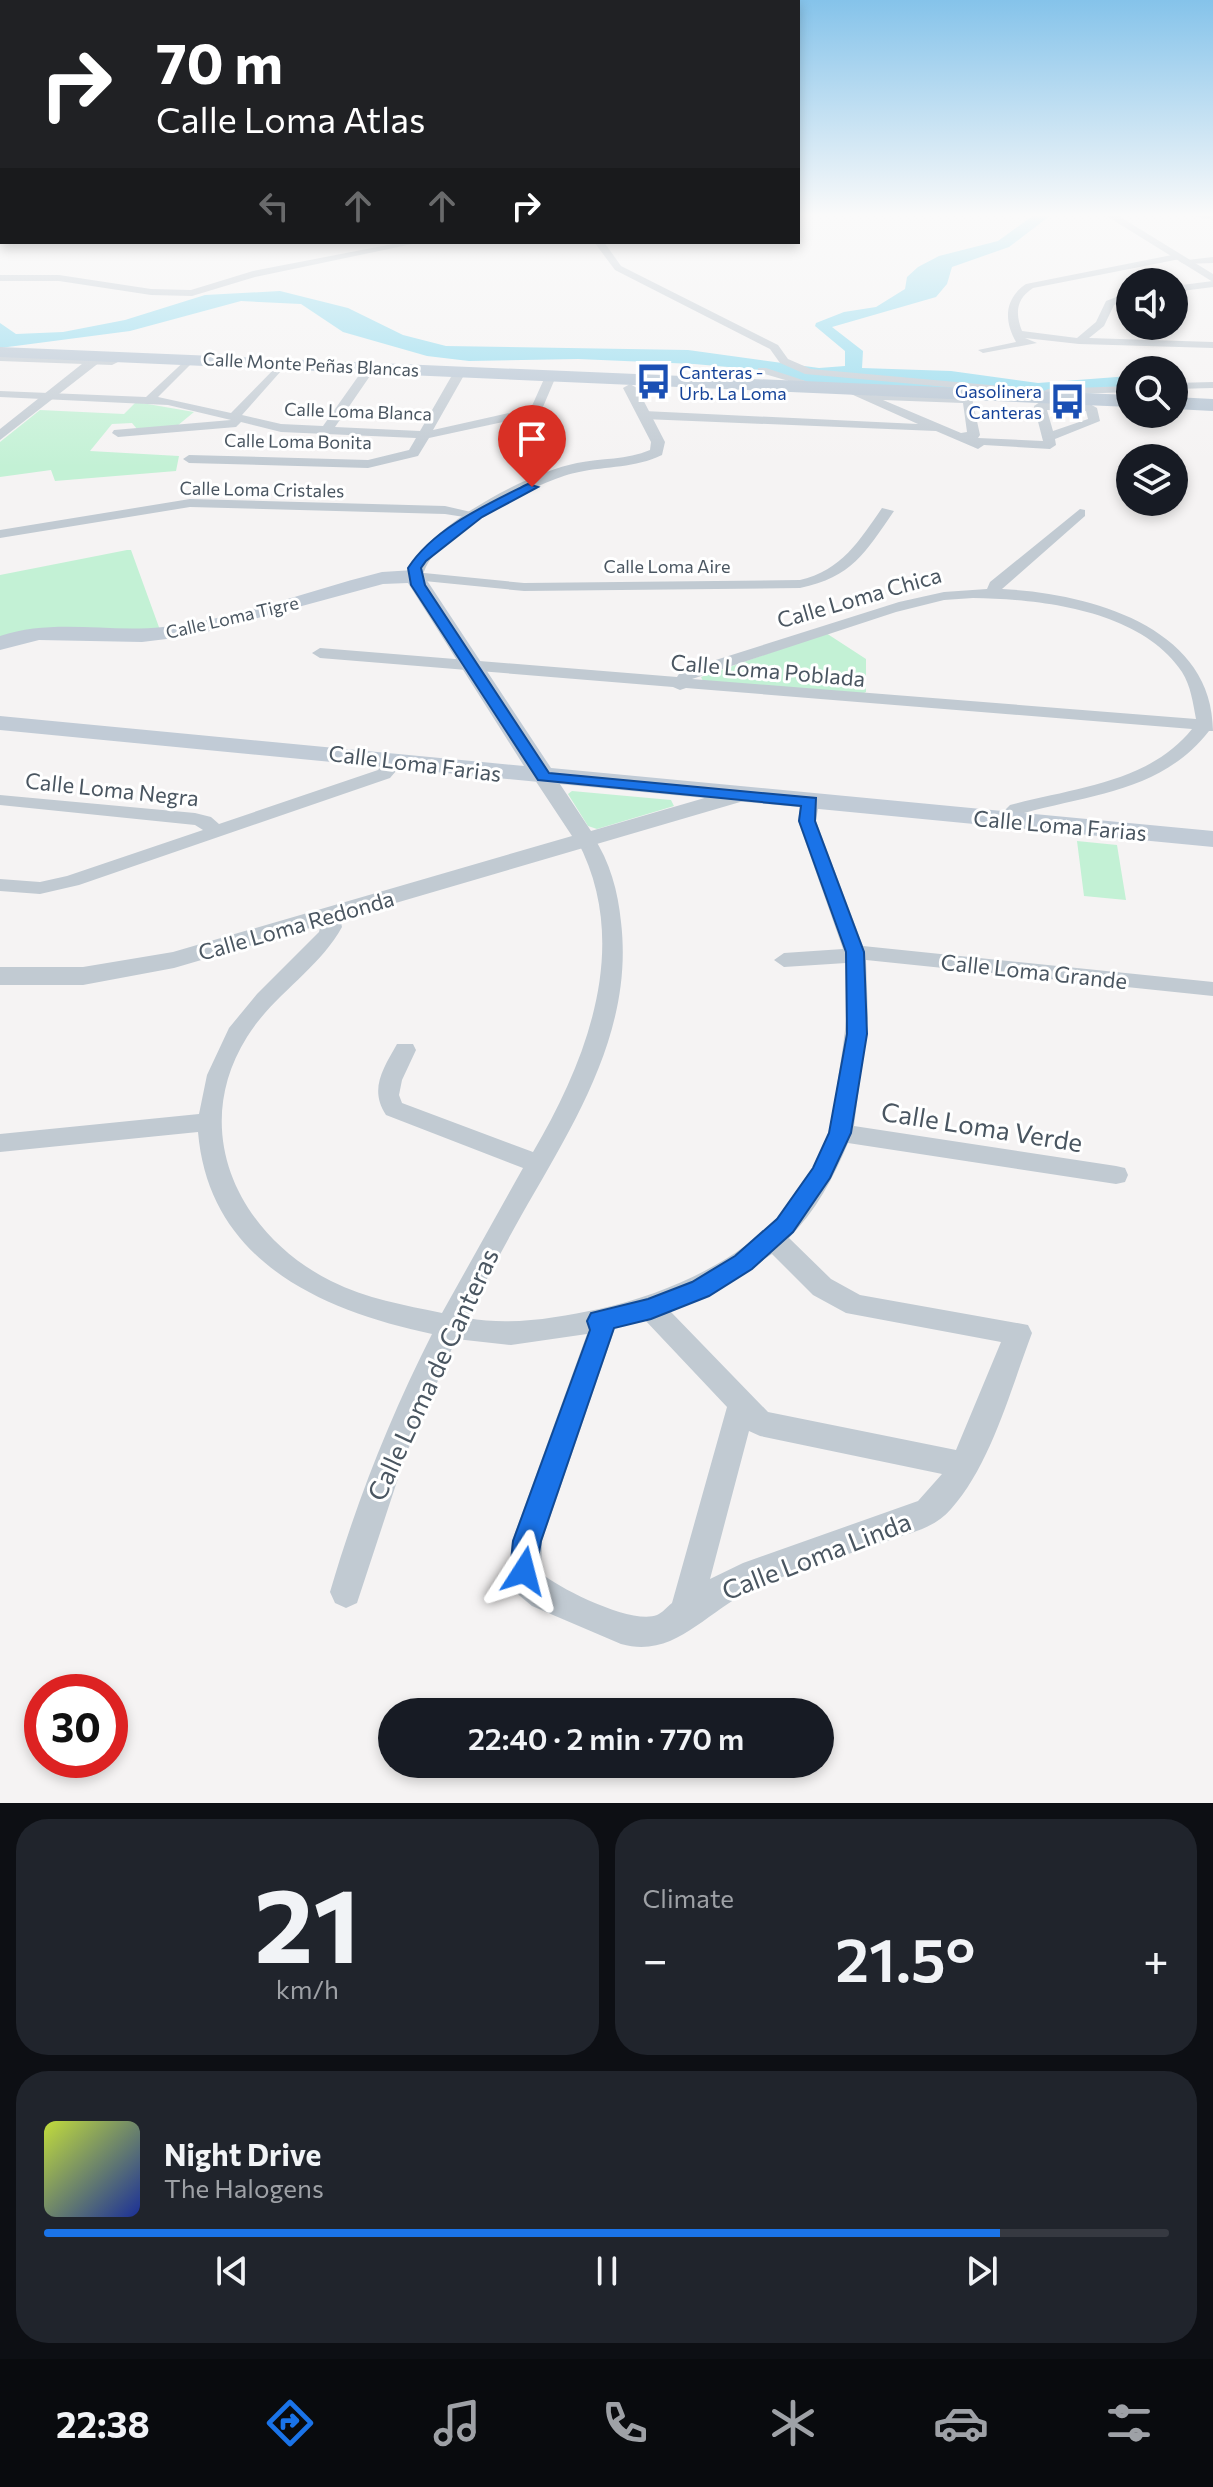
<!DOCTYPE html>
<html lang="en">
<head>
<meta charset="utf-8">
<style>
  body { margin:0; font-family:Commissioner,sans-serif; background:#20242c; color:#f1f3f6; height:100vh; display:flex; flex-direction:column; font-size:30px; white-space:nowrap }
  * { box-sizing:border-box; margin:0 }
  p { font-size:26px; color:#9ea1a6 }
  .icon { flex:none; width:44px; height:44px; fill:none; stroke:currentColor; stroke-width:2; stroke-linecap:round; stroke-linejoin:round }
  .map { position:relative; height:1803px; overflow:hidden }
  .sheet { display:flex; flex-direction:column; gap:16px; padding:16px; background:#0d0f14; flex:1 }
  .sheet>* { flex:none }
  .hud { position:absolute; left:0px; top:0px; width:800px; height:244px; box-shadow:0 4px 12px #0003; background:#202124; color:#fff; overflow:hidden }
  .tools { position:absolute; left:1116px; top:268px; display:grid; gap:16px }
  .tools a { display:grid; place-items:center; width:72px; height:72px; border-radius:50%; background:#171b24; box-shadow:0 4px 12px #0003; font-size:40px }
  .speed { position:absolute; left:24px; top:1674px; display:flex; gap:16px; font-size:40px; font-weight:700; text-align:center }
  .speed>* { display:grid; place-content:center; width:104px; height:104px; border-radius:50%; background:#171b24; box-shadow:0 4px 12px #0003; line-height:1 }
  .speed .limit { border:12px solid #d22; background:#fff; color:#111 }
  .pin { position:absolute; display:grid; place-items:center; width:68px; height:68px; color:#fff; margin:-82px -34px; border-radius:50% 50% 50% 0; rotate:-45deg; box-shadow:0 0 8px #0007 }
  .pin .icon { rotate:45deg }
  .me { position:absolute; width:88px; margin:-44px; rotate:9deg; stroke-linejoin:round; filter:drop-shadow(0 0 6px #0008) }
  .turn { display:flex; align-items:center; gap:28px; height:168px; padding:0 24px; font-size:36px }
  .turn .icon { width:104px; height:104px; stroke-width:2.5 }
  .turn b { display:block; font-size:56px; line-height:68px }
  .lanes { display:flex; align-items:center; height:76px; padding:0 24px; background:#0003; justify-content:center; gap:40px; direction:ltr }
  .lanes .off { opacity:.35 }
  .big { font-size:60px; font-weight:600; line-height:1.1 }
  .sheet .card { flex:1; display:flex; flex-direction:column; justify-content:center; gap:12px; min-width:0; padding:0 28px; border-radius:32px; background:#20242c }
  .sheet .dial { align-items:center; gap:0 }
  .dial b { font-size:104px; line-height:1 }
  .song { display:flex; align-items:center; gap:24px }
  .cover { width:96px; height:96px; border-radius:12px; background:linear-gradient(135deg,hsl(70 70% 55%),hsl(230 70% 35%)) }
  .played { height:8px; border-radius:4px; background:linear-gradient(90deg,#1a73e8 85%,#363941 85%) }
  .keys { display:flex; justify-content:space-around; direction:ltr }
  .heat { display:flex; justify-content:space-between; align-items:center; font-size:44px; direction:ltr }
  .sheet .tiles { flex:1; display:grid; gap:16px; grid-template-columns:1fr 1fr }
  .card:last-child { grid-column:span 2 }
  .trip { position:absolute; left:378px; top:1698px; width:456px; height:80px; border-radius:40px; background:#171b24; box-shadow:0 4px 12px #0003; font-weight:600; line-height:80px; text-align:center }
  .tabs { display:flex; height:128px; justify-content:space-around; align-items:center; background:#090b0e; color:#9ea1a6 }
  .tabs .icon { width:56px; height:56px }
  .tabs .active { color:#1a73e8 }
  .tabs b { font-size:36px; color:#f1f3f6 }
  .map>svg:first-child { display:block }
</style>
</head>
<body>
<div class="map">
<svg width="1213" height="1803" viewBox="0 0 1213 1803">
  <rect width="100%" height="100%" fill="#f5f3f3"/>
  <path fill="#c3f1d5" d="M 136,402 L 194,412 L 177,426 L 137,429 L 132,423 L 112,424 L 90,451 L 179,456 L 176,471 L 55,481 L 51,470 L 0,477 L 0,442 L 40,410 L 124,414 Z
    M 127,550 L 131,550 L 160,630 L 0,640 L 0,575 Z
    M 826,633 L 866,659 L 866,692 L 860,695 L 703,681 L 701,677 Z
    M 572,791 L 671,800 L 674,806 L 597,829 L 588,826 L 568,794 Z
    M 1077,841 L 1117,845 L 1126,900 L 1084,896 Z"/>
  <path fill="#90daee" d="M 1034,215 L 1051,215 L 1009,247 L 952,267 L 947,284 L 936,297 L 832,327 L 863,351 L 862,368 L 951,371 L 1038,383 L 1130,376 L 1130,390 L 1083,394 L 807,382 L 762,370 L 694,364 L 578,359 L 469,361 L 427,356 L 343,332 L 301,304 L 241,301 L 130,331 L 0,348 L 0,323 L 16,334 L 63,332 L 125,320 L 205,295 L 280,291 L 348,308 L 403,335 L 446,346 L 688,350 L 819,368 L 845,366 L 845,351 L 815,326 L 816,323 L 844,312 L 876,307 L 905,289 L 907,277 L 918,267 L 939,256 L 998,241 Z"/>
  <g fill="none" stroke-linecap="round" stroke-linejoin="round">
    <path fill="#c1cad2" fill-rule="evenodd" d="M 1190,215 L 1213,215 L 1213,220 Z
      M 403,242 L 422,242 L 255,277 L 192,296 L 151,295 L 59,281 L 0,281 L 0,275 L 59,275 L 151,289 L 191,290 L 253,271 Z
      M 594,242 L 604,242 L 621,266 L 778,345 L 788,359 L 811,369 L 1012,387 L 1018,390 L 1012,393 L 805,374 L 780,363 L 770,349 L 615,270 Z
      M 1177,254 L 1180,259 L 1033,288 C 1016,299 1015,313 1022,331 L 1077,338 L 1096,322 L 1106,301 L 1130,292 L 1130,299 L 1114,305 L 1104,326 L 1089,338 L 1213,342 L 1213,348 L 1079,344 L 1025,338 L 1037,343 L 983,353 L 978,350 L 1016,342 C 1004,321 1004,299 1026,284 Z
      M 1213,257 L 1213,263 L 1184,264 L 1179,261 Z
      M 1213,281 L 1213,287 L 1174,292 L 1174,286 Z
      M 0,355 L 112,359 L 118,362 L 112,365 L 0,361 Z
      M 190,356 L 196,359 L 158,397 L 231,413 L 277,366 L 283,369 L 281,371 L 242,415 L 281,424 L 323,426 L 362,371 L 366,370 L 372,373 L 335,427 L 420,431 L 451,377 L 457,374 L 463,377 L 433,430 L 531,408 L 544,379 L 554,381 L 540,414 L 429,438 L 418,456 L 368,468 L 189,463 L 183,459 L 189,455 L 368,460 L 409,450 L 416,438 L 281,432 L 241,422 L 236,427 L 118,437 L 112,433 L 114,430 L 231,420 L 168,405 L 0,397 L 0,391 L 146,397 Z
      M 758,368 L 766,368 L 812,383 L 806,386 L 758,372 Z
      M 1213,382 L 1213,388 L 1174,389 L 1174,383 Z
      M 846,385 L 871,395 L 972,398 L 980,435 L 978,438 L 1043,441 L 1034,406 L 1040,402 L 1077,404 L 1083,400 L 1097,408 L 1100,421 L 1055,439 L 1056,445 L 1050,449 L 984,445 L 978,449 L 936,431 L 644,419 L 638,415 L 644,411 L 918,424 L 842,390 L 840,388 ZM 883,400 L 963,403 L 967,432 L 961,433 ZM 1047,410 L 1086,411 L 1088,419 L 1053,431 Z
      M 1130,386 L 1130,392 L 1048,395 L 1042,392 L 1048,389 Z
      M 190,499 L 445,506 L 484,515 L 477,519 L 445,514 L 190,507 L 0,538 L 0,530 Z
      M 882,508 L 894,511 C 865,553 852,577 800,588 L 524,591 L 414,580 L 407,576 L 414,572 L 524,583 L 800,580 C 842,570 859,541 882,508 Z
      M 1080,509 L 1085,510 L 1085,516 L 1002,589 C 1088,593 1213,626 1213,731 L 1209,731 C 1162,791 1093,794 1024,813 L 1018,824 L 1011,826 L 1002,820 L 1003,812 L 1010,805 C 1073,788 1149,783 1192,729 L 686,688 L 680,690 L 673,687 L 320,658 L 312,653 L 320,648 L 677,677 L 681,671 L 899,602 L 944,592 L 987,589 L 990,582 ZM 973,598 C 1040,599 1141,610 1182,672 C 1191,686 1193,704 1196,719 L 692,679 L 896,612 L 944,600 Z
      M 394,758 L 403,763 L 390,778 L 79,885 L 40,894 L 0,891 L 0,879 L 40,882 L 67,876 L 203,830 L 195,825 L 0,805 L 0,795 L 195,813 L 211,817 L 219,824 L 378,770 L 388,759 Z
      M 810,796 L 819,802 L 816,821 L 863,946 L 1213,982 L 1213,996 L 866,960 L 868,1018 L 854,1126 L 1116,1166 L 1125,1168 L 1128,1175 L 1125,1182 L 1116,1184 L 848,1143 C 833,1179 816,1210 789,1238 L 831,1279 L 860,1295 L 1028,1325 L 1032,1333 C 1011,1388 991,1465 951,1509 C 935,1528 910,1533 887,1541 C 842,1557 793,1570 750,1591 C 704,1613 674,1659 621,1644 L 532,1606 L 514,1591 L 509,1580 L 512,1541 L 587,1334 L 511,1345 L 456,1339 L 406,1454 L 357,1603 L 346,1608 L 335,1603 L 330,1592 C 356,1503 390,1417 432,1334 C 320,1310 209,1261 198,1132 L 0,1152 L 0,1134 L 199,1114 L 207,1075 L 229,1028 L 257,994 L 319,932 L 324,910 L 338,910 L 342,927 C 319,969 272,996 247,1037 C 188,1131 239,1235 331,1281 C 367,1299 404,1305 442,1313 L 523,1168 L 386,1115 C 369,1089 383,1069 397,1044 L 413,1044 L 416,1050 L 402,1080 L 399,1095 L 402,1103 L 533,1152 C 588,1058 632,944 577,840 L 586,834 L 593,836 C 610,862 618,891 621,922 C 634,1032 573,1125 521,1216 C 502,1250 484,1284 467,1318 C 511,1326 556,1318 599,1309 C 696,1287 799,1233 829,1132 C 834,1112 836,1091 839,1072 C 845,1036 850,999 846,963 L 784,967 L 774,960 L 784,953 L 843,949 L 798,821 L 801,802 ZM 772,1254 L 813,1295 L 846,1313 L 1001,1342 L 956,1450 L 768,1412 L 670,1311 L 712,1293 ZM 644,1319 L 727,1407 L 672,1603 C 667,1607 662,1613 657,1615 C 632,1625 560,1589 541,1573 L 542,1541 L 615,1328 ZM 749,1431 L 760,1436 L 942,1474 L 918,1501 L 743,1563 L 710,1579 Z"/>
    <path fill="#c1cad2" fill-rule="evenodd" d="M 1105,215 L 1117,215 L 1213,274 L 1213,282 Z
      M 97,352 L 109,355 L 0,440 L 0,429 Z
      M 630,384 L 637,388 L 665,442 L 662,455 C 635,468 607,466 579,472 C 540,479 449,530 428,563 C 425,568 423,575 420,580 L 408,580 L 405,576 C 425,527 526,473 577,463 C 601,458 627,460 650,450 L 651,442 L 623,388 Z
      M 544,771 L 552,772 L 591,831 L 739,788 L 750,795 L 747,800 L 174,968 L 83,985 L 0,985 L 0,967 L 83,967 L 173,952 L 572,836 L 533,777 Z"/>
    <path fill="#c1cbd6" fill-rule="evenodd" d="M 414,570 L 424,576 L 551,768 L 1213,831 L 1213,847 L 0,730 L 0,716 L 524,766 L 408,583 L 383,584 L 191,636 L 142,642 L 39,640 L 0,650 L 0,636 C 54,618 108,633 163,627 C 239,619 309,590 382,572 Z"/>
    <path fill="#b3c2d1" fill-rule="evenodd" d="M 0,347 L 1130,395 L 1130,407 L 0,357 Z
      M 1174,397 L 1213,399 L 1213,411 L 1174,409 Z"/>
  </g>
  <linearGradient id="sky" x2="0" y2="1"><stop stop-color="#85c3ea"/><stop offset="0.46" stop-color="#fafafa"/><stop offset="1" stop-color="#fafafa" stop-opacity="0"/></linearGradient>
  <rect width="1213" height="467" fill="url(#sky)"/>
  <path fill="#1a73e8" stroke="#114b97" stroke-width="2" d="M 528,484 L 538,487 L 482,517 L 426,561 L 421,568 L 425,585 L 549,773 L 816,798 L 815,821 L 864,952 L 867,1034 L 851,1133 L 830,1178 L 793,1232 L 752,1269 L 709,1296 L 651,1319 L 614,1328 L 541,1541 L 534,1581 L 524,1585 L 514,1581 L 510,1571 L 513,1541 L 590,1330 L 587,1321 L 591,1313 L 648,1299 L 692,1282 L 735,1256 L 777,1219 L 813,1168 L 829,1133 L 847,1034 L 846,952 L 799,821 L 801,806 L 538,780 L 411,585 L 408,568 C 434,528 486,505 528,484 Z"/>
  <defs>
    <symbol id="bus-bare" viewBox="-9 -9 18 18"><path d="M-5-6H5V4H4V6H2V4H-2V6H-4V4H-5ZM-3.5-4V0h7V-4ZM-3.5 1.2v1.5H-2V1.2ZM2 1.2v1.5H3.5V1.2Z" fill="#1a4fb4" stroke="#fff" stroke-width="2.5" paint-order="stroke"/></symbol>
  </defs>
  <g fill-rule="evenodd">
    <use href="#bus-bare" x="628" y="356" width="51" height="51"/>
    <use href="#bus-bare" x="1042" y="376" width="51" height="51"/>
  </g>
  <g text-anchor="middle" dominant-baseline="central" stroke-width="6" stroke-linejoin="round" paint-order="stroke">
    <g font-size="18" fill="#4a5661" stroke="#fff">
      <text transform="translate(311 364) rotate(3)">Calle Monte Peñas Blancas</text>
      <text transform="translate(358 411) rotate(2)">Calle Loma Blanca</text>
      <text transform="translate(298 441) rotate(1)">Calle Loma Bonita</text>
      <text transform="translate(262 489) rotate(1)">Calle Loma Cristales</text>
      <text x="667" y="566">Calle Loma Aire</text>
      <text transform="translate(232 617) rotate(-13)">Calle Loma Tigre</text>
    </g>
    <g font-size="18" fill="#164399" stroke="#fff" text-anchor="start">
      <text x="679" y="372">Canteras -<tspan x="679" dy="21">Urb. La Loma</tspan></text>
      <text x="1042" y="391" text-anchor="end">Gasolinera<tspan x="1042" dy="21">Canteras</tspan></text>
    </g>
    <g font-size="22" fill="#4a5661" stroke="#fff">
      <text transform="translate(859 597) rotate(-16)">Calle Loma Chica</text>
      <text transform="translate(768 670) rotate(5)">Calle Loma Poblada</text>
      <text transform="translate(415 763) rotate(7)">Calle Loma Farias</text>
      <text transform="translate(112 789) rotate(6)">Calle Loma Negra</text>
      <text transform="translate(1060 825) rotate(5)">Calle Loma Farias</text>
      <text transform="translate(296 925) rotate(-16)">Calle Loma Redonda</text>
      <text transform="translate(1034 971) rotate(6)">Calle Loma Grande</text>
    </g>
    <g font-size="26" fill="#4a5661" stroke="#fff">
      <text transform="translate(982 1126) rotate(9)">Calle Loma Verde</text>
      <text transform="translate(432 1374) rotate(-65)">Calle Loma de Canteras</text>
      <text transform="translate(816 1555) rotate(-21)">Calle Loma Linda</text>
    </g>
  </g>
</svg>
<div class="tools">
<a><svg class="icon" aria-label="sound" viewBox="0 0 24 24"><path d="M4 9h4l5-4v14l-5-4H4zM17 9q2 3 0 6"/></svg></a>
<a><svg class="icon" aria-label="search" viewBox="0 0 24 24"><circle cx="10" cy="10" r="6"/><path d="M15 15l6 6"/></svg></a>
<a><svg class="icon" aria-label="layers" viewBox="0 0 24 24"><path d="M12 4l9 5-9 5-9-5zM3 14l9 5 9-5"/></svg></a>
</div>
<div class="speed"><div class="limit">30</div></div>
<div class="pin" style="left:532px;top:487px;background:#d93025"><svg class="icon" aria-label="arrive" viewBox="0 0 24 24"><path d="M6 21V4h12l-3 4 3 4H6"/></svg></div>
<svg class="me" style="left:524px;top:1571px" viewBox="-20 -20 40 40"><path d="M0-17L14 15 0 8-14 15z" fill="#1a73e8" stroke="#fff" stroke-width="4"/></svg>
<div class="trip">22:40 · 2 min · 770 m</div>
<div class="hud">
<div class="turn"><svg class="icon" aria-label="right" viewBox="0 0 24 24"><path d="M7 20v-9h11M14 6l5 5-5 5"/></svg><div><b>70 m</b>Calle Loma Atlas</div></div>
<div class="lanes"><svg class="icon off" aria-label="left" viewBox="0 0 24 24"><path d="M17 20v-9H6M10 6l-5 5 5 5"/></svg><svg class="icon off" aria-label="ahead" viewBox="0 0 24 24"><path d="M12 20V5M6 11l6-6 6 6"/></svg><svg class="icon off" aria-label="ahead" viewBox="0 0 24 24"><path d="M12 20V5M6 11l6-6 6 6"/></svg><svg class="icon" aria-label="right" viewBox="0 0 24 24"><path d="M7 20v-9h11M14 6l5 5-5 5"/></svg></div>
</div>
</div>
<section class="sheet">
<div class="tiles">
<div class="card dial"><b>21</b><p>km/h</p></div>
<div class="card"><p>Climate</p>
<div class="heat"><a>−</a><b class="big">21.5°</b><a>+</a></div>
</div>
<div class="card">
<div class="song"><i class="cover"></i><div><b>Night Drive</b><p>The Halogens</p></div></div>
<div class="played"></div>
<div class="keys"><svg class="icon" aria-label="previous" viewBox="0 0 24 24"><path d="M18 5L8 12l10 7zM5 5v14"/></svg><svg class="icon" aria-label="pause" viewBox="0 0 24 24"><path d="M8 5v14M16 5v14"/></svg><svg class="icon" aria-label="next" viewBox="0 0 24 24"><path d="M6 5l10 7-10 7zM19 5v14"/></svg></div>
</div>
</div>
</section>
<nav class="tabs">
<b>22:38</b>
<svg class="icon active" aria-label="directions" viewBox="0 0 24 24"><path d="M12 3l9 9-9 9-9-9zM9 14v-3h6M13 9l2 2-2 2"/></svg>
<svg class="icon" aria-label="music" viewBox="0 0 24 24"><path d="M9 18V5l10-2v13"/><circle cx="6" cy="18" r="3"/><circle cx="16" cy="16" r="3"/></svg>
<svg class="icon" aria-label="phone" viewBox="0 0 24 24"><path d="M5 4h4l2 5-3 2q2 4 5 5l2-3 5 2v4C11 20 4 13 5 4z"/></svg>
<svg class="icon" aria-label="climate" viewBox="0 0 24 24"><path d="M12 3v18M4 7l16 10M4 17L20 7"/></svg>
<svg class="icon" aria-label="car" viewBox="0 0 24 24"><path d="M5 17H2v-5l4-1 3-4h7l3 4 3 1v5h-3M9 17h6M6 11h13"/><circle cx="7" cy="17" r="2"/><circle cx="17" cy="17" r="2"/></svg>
<svg class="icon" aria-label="filters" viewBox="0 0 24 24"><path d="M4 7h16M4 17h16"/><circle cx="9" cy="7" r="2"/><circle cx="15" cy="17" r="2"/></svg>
</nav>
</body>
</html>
